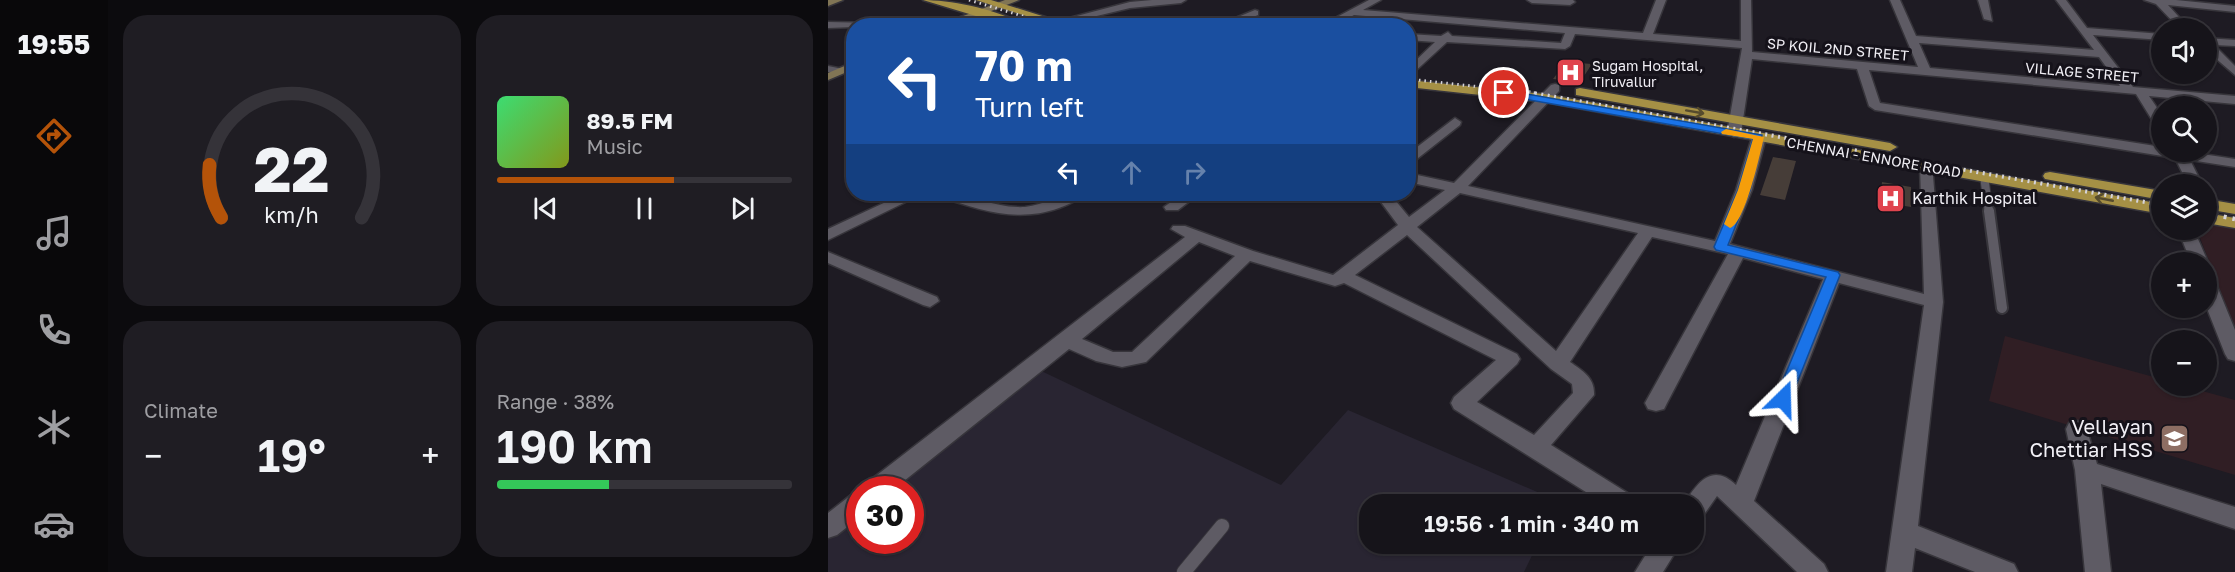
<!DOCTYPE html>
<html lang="en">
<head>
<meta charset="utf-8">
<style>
  body { margin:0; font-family:"Golos Text",sans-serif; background:#1f1d23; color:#f1f3f6; height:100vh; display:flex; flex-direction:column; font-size:22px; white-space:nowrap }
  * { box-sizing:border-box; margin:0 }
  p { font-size:20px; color:#9e9ea2 }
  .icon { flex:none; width:33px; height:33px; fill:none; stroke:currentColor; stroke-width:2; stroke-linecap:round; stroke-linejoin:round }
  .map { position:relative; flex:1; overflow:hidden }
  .panel { display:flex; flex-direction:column; gap:15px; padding:15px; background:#0c0b0e; width:720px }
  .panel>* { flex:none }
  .hud { position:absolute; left:18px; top:18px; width:570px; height:183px; border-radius:24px; box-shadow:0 2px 4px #0004,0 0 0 2px #353339; background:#1a4fa0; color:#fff; overflow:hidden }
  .tools { position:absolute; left:1323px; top:18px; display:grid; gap:12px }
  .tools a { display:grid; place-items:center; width:66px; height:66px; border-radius:50%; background:#16141a; box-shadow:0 2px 4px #0004,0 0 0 2px #353339; font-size:30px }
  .speed { position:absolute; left:18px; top:476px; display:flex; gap:12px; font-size:30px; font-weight:700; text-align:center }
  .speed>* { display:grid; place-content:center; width:78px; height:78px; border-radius:50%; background:#16141a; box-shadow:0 2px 4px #0004,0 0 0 2px #353339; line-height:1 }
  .speed .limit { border:9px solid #d22; background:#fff; color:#111 }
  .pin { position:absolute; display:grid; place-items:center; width:51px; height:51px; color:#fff; margin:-26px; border:3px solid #fff; border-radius:50%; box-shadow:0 2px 6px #0007 }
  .me { position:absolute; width:66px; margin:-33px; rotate:22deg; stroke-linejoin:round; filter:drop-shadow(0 0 4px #0008) }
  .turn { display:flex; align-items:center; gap:21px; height:126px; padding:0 30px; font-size:27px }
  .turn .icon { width:78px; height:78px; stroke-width:2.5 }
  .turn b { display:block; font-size:42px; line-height:51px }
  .lanes { display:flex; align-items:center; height:57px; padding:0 30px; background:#0003; justify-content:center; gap:30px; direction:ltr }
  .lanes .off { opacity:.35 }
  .big { font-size:45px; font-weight:600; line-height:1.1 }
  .panel .widget { flex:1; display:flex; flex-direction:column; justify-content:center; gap:9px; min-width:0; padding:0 21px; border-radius:24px; background:#1f1d23 }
  .panel .dial { align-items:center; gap:0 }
  .dial svg { height:156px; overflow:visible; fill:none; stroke:#353339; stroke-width:7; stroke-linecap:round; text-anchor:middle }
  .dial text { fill:#f1f3f6; stroke:none }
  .song { display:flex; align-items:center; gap:18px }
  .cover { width:72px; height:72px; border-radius:9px; background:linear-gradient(135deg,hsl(140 70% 55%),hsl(70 70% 35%)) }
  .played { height:6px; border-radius:3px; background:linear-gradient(90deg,#b45309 60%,#353339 60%) }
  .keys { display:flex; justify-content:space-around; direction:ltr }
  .heat { display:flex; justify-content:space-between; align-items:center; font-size:33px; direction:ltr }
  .charge { height:9px; border-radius:4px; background:linear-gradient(90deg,#34c759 38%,#353339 0) }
  .panel .tiles { flex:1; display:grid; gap:15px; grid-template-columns:repeat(2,1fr) }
  .trip { position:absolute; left:531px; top:494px; width:345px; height:60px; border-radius:24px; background:#16141a; box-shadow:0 2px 4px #0004,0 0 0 2px #353339; font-weight:600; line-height:60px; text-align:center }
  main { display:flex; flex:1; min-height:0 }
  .dock { display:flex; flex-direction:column; width:108px; justify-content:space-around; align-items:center; background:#09080a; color:#9e9ea2 }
  .dock .icon { width:42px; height:42px }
  .dock .active { color:#b45309 }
  .dock b { font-size:27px; color:#f1f3f6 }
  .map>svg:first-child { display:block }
</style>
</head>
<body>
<main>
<nav class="dock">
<b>19:55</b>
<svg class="icon active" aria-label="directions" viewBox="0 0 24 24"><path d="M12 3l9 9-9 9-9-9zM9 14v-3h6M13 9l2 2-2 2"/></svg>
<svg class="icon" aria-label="music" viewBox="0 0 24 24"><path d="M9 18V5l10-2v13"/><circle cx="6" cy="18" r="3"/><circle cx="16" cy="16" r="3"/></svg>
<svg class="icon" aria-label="phone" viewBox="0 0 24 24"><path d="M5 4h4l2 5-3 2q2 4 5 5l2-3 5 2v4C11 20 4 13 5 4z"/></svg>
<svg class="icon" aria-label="climate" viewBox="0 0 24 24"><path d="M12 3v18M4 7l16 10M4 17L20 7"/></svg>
<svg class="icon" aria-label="car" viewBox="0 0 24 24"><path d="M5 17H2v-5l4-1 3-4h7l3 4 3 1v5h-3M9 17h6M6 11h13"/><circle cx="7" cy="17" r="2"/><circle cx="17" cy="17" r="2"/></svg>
</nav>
<section class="panel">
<div class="tiles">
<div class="widget dial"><svg viewBox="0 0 100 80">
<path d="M14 69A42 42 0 1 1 86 69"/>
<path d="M14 69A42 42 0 0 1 8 42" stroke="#b45309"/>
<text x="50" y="56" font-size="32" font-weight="700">22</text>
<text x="50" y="72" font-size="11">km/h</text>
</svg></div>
<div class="widget">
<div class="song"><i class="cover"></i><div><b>89.5 FM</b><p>Music</p></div></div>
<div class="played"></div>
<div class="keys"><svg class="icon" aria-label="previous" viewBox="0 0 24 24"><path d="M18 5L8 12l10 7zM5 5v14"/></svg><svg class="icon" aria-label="pause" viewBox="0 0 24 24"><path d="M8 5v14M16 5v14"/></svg><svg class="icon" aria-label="next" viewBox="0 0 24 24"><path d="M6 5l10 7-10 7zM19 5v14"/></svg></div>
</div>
<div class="widget"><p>Climate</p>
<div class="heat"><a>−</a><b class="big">19°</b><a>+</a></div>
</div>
<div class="widget"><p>Range · 38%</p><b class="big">190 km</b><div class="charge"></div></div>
</div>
</section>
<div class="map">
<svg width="1407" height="572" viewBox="0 0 1407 572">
  <rect width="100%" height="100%" fill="#1e1b23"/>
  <path fill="#292532" d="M 207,368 L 453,485 L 520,410 L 730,501 L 729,504 L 542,504 L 542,543 L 710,543 L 696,572 L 0,572 L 0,530 L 31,505 L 32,540 L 82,540 L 82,489 L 53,489 Z"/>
  <path fill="#301e24" d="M 1379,223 L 1407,228 L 1407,329 L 1369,230 L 1378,230 Z
    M 1177,336 L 1333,379 L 1334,386 L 1356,386 L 1407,400 L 1407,475 L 1161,401 Z"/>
  <path fill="#463d38" d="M 738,62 L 764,64 L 752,82 L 725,79 Z
    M 945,157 L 968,161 L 957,200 L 932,195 Z
    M 1054,182 L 1083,187 L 1083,207 L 1052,202 Z"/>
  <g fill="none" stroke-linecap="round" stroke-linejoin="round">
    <defs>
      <path id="lane-far2" d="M 1156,176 L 1161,213"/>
      <path id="lane-far1" d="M 1161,211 L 1174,308"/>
      <path id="lane" d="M 356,572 L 394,526"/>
      <path id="street" d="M 324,0 L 358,0 L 353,3 L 302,8 L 231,25 L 226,22 L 302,2 Z
        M 541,0 L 553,0 L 535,10 L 815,33 L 828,0 L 838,0 L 825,34 L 913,41 L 913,0 L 923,0 L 924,52 L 1090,67 L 1062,0 L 1072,0 L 1088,36 L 1266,50 L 1228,0 L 1238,0 L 1259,28 L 1334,34 L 1334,40 L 1265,35 L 1305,87 L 1407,96 L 1407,104 L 1321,96 L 1334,115 L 1334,129 L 1329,128 L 1308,94 L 1041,70 L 1052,103 L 1334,147 L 1334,152 L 1361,152 L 1407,159 L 1407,167 L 1362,160 L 1374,184 L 1360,184 L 1347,158 L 1047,110 L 1041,106 L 1029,69 L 924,59 L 913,133 L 906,137 L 899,133 L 914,48 L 747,34 L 742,46 L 737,49 L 619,42 L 583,75 L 580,75 L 580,68 L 607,42 L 580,40 L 580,34 L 613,36 L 620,32 L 624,36 L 733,43 L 737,33 L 526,15 L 506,26 L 492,26 ZM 1091,43 L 1271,57 L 1292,86 L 1102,68 Z
        M 699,0 L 745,0 L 747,2 L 742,5 L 704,3 Z
        M 1150,0 L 1160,0 L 1164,21 L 1156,19 Z
        M 1316,0 L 1348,0 L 1407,6 L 1407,12 L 1340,5 L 1361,28 L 1351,28 L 1328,4 Z
        M 427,10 L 430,11 L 430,15 L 403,26 L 388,26 Z
        M 0,22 L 46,23 L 51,26 L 0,28 Z
        M 1378,38 L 1407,40 L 1407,46 L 1386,45 L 1407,66 L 1407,75 L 1378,50 Z
        M 0,66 L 20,70 L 14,73 L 0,72 Z
        M 727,84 L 731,85 L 731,91 L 640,186 L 887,241 L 908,190 L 924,137 L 931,133 L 938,137 L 924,190 L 902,244 L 1096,294 L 1092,166 L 1094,163 L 1104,163 L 1115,302 L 1090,526 L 1186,564 L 1190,572 L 1147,572 L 1087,548 L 1084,572 L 1058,572 L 1096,305 L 1011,283 L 926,501 L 996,564 L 1000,572 L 969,572 L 889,496 L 875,516 L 866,519 L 866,504 L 856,504 C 869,483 884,462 908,485 L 995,279 L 915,258 L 839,403 L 836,409 L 828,411 L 820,409 L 817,403 L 900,254 L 824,237 L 742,362 C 755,371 767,378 766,395 L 723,445 L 806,497 L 809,504 L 777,504 L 626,409 L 623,403 L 626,397 L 668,360 L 516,283 L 507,286 L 422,261 L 318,362 L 294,367 L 268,361 L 241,349 L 66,489 L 37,489 L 40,482 L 357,237 L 343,229 L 345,226 L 357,226 L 425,251 L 505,275 L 570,225 L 547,194 L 562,194 L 581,217 L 617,190 L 580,182 L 580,173 L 626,183 L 723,85 ZM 632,193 L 810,233 L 728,351 L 589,227 ZM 579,235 L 723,369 L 744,384 L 745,393 L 706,435 L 649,402 L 689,364 L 692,359 L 689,354 L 527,275 ZM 371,242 L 407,256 L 304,352 L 285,352 L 254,339 Z
        M 627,118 L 633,122 L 632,125 L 580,166 L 580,154 Z
        M 75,194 L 94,194 L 0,240 L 0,229 Z
        M 109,194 C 139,191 167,209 197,207 C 218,205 234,192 256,194 C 250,201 239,205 231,208 C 189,223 153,210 112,197 Z
        M 354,194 L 371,194 L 350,210 L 338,210 L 336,207 Z
        M 1350,230 L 1366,230 L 1380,262 L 1378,264 L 1363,262 Z
        M 0,252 L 109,297 L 111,301 L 102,307 L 95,305 L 0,263 Z
        M 1378,276 L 1387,281 L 1407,330 L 1407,361 L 1400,359 L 1397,354 L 1378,306 Z
        M 1249,421 L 1257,423 L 1269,464 L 1407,507 L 1407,529 L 1273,484 L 1283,572 L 1257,572 L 1247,470 L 1238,429 L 1241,423 Z
        M 32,492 L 32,517 L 9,535 L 0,538 L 0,513 L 23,495 Z
        M 825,543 L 853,543 L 835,572 L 807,572 Z"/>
      <path id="secondary" d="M 0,0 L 15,0 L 0,6 Z
        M 177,0 L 191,0 L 125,26 L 109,26 Z
        M 26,62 L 26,69 L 0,80 L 0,73 Z"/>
      <path id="primary" d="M 95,0 C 123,0 174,10 197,26 L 181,26 Z
        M 148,0 L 163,0 L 246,26 L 229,26 Z
        M 580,80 L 716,94 L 1334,204 L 1334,214 L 716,102 L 580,87 Z
        M 752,88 L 1062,143 L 1069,147 L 1062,151 L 748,95 L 748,89 Z
        M 1222,172 L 1334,191 L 1334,200 L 1217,179 L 1215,176 L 1217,173 Z
        M 1378,199 L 1407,204 L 1407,214 L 1378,209 Z
        M 1378,213 L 1407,218 L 1407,228 L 1378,223 Z"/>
    </defs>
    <use href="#lane-far2" stroke="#37353b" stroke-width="10"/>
    <use href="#lane-far1" stroke="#37353b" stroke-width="14"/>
    <use href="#lane" stroke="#37353b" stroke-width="16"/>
    <use href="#street" stroke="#37353b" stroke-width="3"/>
    <use href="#secondary" stroke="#37353b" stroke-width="3"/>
    <use href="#primary" stroke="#37353b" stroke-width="3"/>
    <use href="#lane-far2" stroke="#5e5b64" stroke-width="8"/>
    <use href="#lane-far1" stroke="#5e5b64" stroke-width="10"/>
    <use href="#lane" stroke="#5e5b64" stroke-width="14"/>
    <use href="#street" fill="#5e5b64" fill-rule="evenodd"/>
    <use href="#secondary" fill="#817555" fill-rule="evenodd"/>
    <use href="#primary" fill="#a59045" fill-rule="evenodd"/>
    <path stroke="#d6d4da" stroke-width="3" stroke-dasharray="1.5 4" stroke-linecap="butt" d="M 141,0 L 228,26
      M 580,79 L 708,93"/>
    <path stroke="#d6d4da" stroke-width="4" stroke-dasharray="2 4.5" stroke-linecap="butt" d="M 694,91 L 1334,205"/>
    <path stroke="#d6d4da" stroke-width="4.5" stroke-dasharray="3 6" stroke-linecap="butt" d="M 1378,213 L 1407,219"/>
  </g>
  <defs><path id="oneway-shaft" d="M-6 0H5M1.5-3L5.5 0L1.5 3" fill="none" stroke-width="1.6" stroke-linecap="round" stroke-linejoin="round" transform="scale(1.5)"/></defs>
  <g stroke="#564b2d">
    <use href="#oneway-shaft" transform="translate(867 112) rotate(10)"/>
    <use href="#oneway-shaft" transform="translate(1276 199) rotate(-169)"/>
  </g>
  <path fill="#1a73e8" stroke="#114b97" stroke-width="1.5" d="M 676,90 L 934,135 L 922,190 L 900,245 L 1010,272 L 1012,275 L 961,403 L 949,403 L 947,399 L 998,277 L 888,250 L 886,247 L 910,190 L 925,139 L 673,95 L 671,93 Z"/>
  <path fill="#f59e0b" d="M 898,129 L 936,137 C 932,154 917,224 902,228 L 896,224 L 910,190 L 925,139 L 894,134 L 893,132 Z"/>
  <defs>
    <symbol id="hospital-square" viewBox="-11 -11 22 22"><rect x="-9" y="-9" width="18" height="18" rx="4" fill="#e0444e" stroke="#15121a"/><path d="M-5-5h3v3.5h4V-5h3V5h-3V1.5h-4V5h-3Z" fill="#fff"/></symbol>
    <symbol id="school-square" viewBox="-11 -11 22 22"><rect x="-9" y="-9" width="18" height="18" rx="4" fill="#8d6e63" stroke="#15121a"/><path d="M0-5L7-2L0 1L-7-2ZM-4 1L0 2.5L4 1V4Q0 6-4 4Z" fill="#fff"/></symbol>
  </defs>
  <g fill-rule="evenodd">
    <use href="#hospital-square" x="726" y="56" width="33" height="33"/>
    <use href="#hospital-square" x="1046" y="182" width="33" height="33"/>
    <use href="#school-square" x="1330" y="422" width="33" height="33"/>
  </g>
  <g text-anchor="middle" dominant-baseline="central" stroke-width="6" stroke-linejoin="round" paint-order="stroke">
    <g font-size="14" fill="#f1eff5" stroke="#15121a">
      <text transform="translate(1010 49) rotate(5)">SP KOIL 2ND STREET</text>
      <text transform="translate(1254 72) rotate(5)">VILLAGE STREET</text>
      <text transform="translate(1046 157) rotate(10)">CHENNAI - ENNORE ROAD</text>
    </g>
    <g font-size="14" fill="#f1eff5" stroke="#15121a" text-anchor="start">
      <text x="764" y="65">Sugam Hospital,<tspan x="764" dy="16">Tiruvallur</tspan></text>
    </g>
    <g font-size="16" fill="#f1eff5" stroke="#15121a" text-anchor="start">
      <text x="1084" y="198">Karthik Hospital</text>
    </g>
    <g font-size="20" fill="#f1eff5" stroke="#15121a" text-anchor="end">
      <text x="1325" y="426">Vellayan<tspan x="1325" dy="23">Chettiar HSS</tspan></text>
    </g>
  </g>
</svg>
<div class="tools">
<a><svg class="icon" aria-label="sound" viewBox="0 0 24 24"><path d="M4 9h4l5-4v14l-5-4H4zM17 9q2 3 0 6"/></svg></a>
<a><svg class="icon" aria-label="search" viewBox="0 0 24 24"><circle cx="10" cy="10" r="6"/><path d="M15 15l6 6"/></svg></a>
<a><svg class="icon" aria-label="layers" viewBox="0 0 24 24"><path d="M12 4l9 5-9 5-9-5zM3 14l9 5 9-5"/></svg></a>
<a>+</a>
<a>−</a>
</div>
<div class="speed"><div class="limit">30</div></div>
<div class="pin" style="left:676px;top:93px;background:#d93025"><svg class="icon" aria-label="arrive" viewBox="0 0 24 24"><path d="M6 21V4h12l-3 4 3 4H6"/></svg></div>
<svg class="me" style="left:955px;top:399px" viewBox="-20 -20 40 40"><path d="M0-17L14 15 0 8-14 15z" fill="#1a73e8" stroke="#fff" stroke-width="4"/></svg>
<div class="trip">19:56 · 1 min · 340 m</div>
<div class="hud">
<div class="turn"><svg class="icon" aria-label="left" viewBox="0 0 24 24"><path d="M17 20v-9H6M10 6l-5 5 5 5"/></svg><div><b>70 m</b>Turn left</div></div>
<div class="lanes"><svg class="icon" aria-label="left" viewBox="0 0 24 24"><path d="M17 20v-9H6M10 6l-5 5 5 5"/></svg><svg class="icon off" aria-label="ahead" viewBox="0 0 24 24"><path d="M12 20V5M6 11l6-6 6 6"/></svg><svg class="icon off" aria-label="right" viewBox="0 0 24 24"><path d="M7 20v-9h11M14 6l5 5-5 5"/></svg></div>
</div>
</div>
</main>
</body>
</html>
